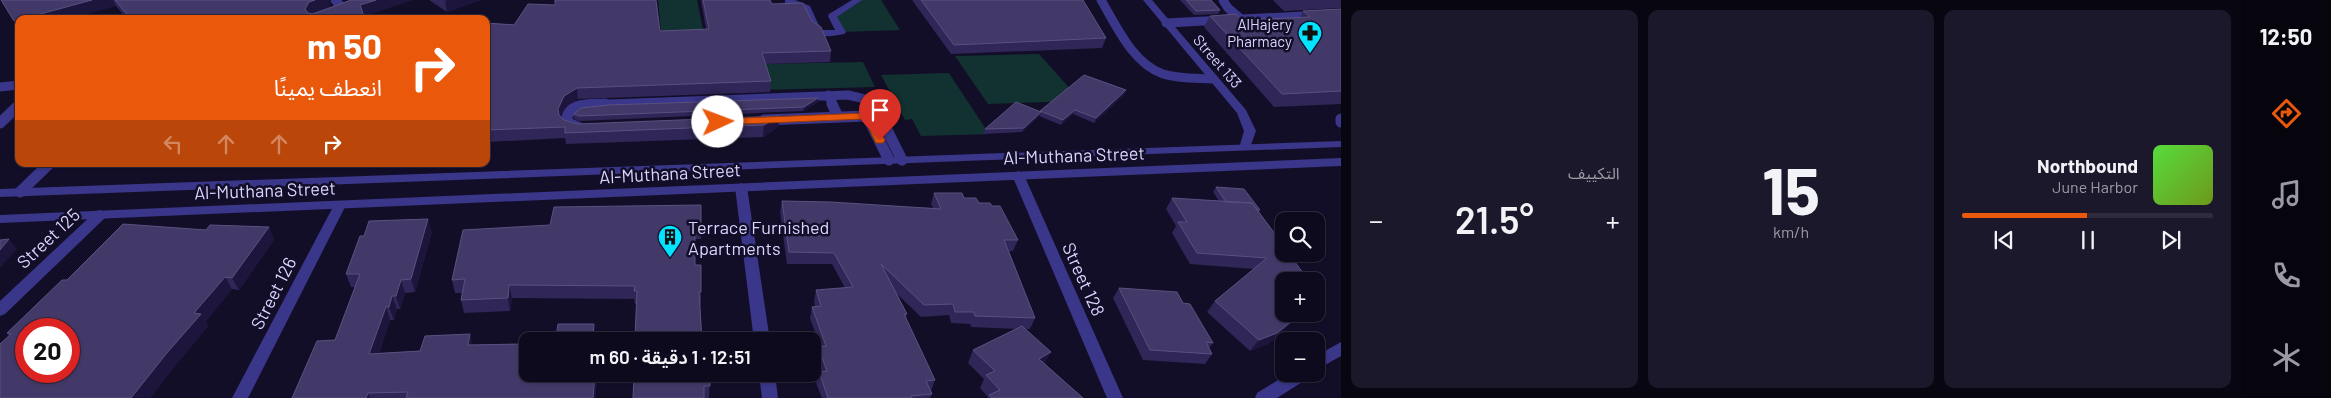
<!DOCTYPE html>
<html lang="ar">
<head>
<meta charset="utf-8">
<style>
  body { margin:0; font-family:Barlow,"Noto Sans Arabic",sans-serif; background:#1c182b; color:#f1f3f6; direction:rtl; height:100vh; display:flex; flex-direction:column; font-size:19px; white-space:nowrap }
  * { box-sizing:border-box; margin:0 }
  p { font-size:16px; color:#9b9aa4 }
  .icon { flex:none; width:28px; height:28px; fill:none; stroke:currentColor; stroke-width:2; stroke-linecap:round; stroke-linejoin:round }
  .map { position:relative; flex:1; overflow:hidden; direction:ltr }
  .panel { display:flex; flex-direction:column; gap:10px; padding:10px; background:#080610; width:900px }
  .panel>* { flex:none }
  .banner { position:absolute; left:15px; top:15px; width:475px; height:152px; border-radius:10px; box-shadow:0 1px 4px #0004,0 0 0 1px #2e2b3c; direction:rtl; background:#ea580c; color:#fff; overflow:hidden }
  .fabs { position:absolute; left:1275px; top:212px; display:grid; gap:10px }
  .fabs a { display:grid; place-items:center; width:50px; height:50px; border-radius:10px; background:#0e0a1e; box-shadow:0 1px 4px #0004,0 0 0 1px #2e2b3c; font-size:25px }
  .speed { position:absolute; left:15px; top:318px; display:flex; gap:10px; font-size:25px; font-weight:700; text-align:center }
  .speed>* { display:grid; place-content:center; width:65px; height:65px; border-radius:50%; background:#0e0a1e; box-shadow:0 1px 4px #0004,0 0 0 1px #2e2b3c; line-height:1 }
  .speed .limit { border:8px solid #d22; background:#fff; color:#111 }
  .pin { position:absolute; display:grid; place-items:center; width:42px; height:42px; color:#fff; margin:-51px -21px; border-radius:50% 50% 50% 0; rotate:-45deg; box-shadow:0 0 5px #0007 }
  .pin .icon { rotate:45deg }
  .me { position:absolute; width:55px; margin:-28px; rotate:88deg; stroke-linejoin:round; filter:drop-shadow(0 0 4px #0008) }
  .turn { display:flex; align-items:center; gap:18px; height:105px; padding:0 25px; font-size:22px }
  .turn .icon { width:65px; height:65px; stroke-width:2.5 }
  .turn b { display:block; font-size:35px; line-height:42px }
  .lanes { display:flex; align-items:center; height:48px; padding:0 25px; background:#0003; justify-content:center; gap:25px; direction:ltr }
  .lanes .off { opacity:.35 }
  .big { font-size:38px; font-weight:600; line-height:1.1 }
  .panel .tile { flex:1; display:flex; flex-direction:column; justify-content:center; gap:8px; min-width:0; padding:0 18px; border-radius:10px; background:#1c182b }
  .panel .dial { align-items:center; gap:0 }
  .dial b { font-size:65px; line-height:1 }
  .song { display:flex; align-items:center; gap:15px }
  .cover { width:60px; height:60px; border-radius:8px; background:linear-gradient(135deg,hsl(110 70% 55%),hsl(80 70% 35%)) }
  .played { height:5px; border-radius:2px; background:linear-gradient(90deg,#ea580c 50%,#2e2b3c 50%) }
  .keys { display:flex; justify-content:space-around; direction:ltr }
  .heat { display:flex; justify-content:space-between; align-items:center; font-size:28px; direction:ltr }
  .panel .tiles { flex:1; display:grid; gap:10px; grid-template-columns:repeat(3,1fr) }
  .trip { position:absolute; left:519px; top:332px; width:302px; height:50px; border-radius:10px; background:#0e0a1e; box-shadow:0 1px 4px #0004,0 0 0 1px #2e2b3c; font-weight:600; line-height:50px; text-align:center; direction:rtl }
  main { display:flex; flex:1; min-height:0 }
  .tab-bar { display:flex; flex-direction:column; width:90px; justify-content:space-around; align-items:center; background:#06040c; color:#9b9aa4 }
  .tab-bar .icon { width:35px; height:35px }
  .tab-bar .active { color:#ea580c }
  .tab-bar b { font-size:22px; color:#f1f3f6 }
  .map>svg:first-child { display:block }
</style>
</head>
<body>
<main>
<nav class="tab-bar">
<b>12:50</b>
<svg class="icon active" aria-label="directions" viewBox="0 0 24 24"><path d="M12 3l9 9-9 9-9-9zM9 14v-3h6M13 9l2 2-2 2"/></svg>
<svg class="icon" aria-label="music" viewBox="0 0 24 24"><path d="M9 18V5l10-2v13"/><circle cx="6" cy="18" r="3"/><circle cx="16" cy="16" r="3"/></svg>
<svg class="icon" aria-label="phone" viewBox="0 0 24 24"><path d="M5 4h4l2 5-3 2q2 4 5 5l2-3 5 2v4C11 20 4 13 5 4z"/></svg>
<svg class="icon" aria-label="climate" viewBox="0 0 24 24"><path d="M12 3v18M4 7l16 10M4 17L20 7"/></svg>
</nav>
<section class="panel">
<div class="tiles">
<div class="tile">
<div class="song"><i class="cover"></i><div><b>Northbound</b><p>June Harbor</p></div></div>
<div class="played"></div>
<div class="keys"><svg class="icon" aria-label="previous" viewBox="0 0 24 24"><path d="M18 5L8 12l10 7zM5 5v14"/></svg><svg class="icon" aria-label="pause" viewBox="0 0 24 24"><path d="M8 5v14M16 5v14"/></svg><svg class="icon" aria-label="next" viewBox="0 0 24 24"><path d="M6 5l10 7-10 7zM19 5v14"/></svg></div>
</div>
<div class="tile dial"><b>15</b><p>km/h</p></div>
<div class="tile"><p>التكييف</p>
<div class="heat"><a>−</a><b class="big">21.5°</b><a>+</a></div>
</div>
</div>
</section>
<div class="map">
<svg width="1341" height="398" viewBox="0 0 1341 398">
  <rect width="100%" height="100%" fill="#130e28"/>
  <path fill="#113231" d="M 658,0 L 697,0 L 705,39 L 662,40 Z
    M 858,0 L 881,0 L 900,30 L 841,32 L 832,16 Z
    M 1039,54 L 1081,101 L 988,104 L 955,56 Z
    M 863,62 L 875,87 L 760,90 L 763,64 Z
    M 949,73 L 989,134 L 921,136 L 912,119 L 905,120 L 881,75 Z"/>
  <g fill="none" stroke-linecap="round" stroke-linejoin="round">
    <path stroke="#3a3689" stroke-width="9" d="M 1101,0 C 1116,25 1133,64 1163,74 C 1179,79 1196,78 1213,79
      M 1223,0 L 1228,8 L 1241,19
      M 315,19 L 334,12 L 340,5 L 335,0
      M 1166,23 L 1341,14
      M 0,87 L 19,85
      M 828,95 L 833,105
      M 581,105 L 848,95 L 869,100 L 875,105"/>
    <path stroke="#3a3689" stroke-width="11" d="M 832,104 L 838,117
      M 874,104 L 902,160
      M 1341,119 L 1341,122
      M 764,120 L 867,116 L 889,160
      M 0,123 L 19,105
      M 578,127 L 566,122 C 568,102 588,105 605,104
      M 20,192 L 49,164"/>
    <path fill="#3a3689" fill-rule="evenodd" d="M 785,0 L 795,0 L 810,6 L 821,30 L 835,30 L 828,16 L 829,14 L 852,0 L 862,0 L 837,17 L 846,32 L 844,34 C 813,40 814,35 803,10 L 785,4 Z"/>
    <path fill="#3a3689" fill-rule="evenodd" d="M 1143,0 L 1152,0 L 1246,110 L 1256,131 L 1249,150 L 1241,150 L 1239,148 L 1244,131 L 1237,113 Z
      M 1018,171 L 1024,175 L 1123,398 L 1107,398 L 1012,175 Z
      M 741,183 L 747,187 L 770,341 L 754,341 L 735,187 Z
      M 340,201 L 346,205 L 248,398 L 232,398 L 334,205 Z
      M 101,210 L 107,214 L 106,217 L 5,314 L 0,316 L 0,301 L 96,211 Z
      M 1341,342 L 1341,356 L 1316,370 L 1316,356 Z
      M 759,374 L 775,374 L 778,398 L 762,398 Z
      M 1288,374 L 1309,374 L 1307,379 L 1277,398 L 1255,398 L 1257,393 Z"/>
    <path fill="#3a3689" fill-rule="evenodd" d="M 1341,141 L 1341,147 L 0,197 L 0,189 Z
      M 1341,158 L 1341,166 L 0,223 L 0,215 Z"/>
  </g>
  <path fill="#302657" d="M 1,0 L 329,0 L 330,7 L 312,14 L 351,0 L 412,0 L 364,16 L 365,19 L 127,19 L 116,6 Z
    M 429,0 L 480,0 L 447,12 Z
    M 701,0 L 770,0 L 772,4 L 812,21 L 831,51 L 830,62 L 766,64 L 771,81 L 770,92 L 578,99 L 565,107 L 561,117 L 564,120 L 578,124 L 780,116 L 778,127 L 763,137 L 566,144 L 565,138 L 486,142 L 486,23 L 660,31 L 706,29 Z
    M 912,0 L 1083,0 L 1106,38 L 1102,48 L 951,54 Z
    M 1180,0 L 1211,0 L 1220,10 L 1218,14 L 1194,15 Z
    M 1273,0 L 1341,0 L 1341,8 L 1284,11 Z
    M 1341,9 L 1341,104 L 1274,107 L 1204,27 L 1210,16 L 1241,20 L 1300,18 L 1303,11 Z
    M 1124,95 L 1094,123 L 1073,114 L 1061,125 L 1039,116 L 1022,132 L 983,134 L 985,129 L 1040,112 L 1040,111 Z
    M 818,98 L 818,102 L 803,111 L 580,121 L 574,119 L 574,114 Z
    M 83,164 L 119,164 L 117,166 L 86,168 Z
    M 1216,187 L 1260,210 L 1259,212 L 1283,332 L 1268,344 L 1250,351 L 1207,312 L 1215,301 L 1254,269 L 1190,264 L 1172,233 L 1176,226 L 1166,209 L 1172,198 L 1219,201 L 1213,192 Z
    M 934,193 L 964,198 L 992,206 L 1018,240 L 1013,251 L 1009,251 L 1035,318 L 1030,329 L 1025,329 L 1045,364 L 1083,398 L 988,398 L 988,397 L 980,388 L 984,379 L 968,363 L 973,350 L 1017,329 L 971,327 L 970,324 L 951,323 L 949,315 L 921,317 L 896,293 L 907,314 L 906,318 L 935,380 L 931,391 L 932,394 L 930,398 L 822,398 L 816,383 L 819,372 L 821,371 L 816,358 L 818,347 L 820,346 L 810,318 L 812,307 L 815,306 L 814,302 L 816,290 L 845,288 L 832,264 L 787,264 L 780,212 L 782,201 L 933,208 L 931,204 Z
    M 701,226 L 701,239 L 695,239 L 695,265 L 701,292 L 701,305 L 700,305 L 702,341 L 528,374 L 710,374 L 709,398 L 633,398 L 634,376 L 597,378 L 595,398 L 292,398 L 335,340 L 355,287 L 351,287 L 346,274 L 432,232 L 415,292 L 405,293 L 400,309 L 397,309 L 394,320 L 390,320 L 379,353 L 420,351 L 473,345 L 522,344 L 596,337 L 635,337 L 637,304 L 635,304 L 634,299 L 512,298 L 510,311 L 464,313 L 461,300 L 462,293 L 455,293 L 452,280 L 463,230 Z
    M 269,227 L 274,240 L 239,290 L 232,289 L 206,321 L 208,326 L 174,367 L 150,398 L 0,398 L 9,336 L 7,333 L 67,280 L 206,230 Z
    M 1119,288 L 1183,303 L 1213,343 L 1209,348 L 1212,354 L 1205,364 L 1143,360 L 1113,298 Z"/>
  <path fill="#1d153c" d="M 92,0 L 113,0 L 116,6 L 70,19 L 22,19 Z
    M 315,0 L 329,0 L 330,7 L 312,13 L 310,19 L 305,9 L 309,2 Z
    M 376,0 L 412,0 L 363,17 L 360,5 Z
    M 447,0 L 480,0 L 447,12 L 445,1 Z
    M 19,20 L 19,29 L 14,21 Z
    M 577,88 L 578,99 L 565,107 L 559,121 L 558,109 L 564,96 Z
    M 1126,90 L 1124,95 L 1094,123 L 1096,118 Z
    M 818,98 L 818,102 L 803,111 L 804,107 Z
    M 1075,110 L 1073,114 L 1061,125 L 1063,120 Z
    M 1041,112 L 1039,117 L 1022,132 L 1024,128 Z
    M 780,116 L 778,127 L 763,137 L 764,125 Z
    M 428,219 L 432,232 L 415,292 L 411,279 Z
    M 269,227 L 274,240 L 239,290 L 232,278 Z
    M 9,239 L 17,249 L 0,268 L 0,250 Z
    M 225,277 L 232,289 L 206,321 L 208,326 L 174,367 L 150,398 L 131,398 L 166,354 L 194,313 Z
    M 401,280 L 405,293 L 400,309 L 396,296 Z
    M 509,285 L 512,298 L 510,311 L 508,298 Z
    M 392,296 L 397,309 L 394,320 L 389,307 Z
    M 386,307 L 390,320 L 374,367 L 369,354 Z
    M 1292,321 L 1283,332 L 1268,344 L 1250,351 L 1259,340 Z
    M 594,324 L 596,337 L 593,337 Z
    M 470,334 L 474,348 L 468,345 Z
    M 1051,352 L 1044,365 L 1039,359 Z
    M 595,374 L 597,374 L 597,378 L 595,398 L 593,398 Z
    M 368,393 L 370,398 L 366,398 Z"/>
  <path fill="#423969" stroke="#5a5180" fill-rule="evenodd" d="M 1,0 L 92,0 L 22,19 L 19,19 L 19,20 L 14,21 Z
    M 115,0 L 315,0 L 309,2 L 305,9 L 308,13 L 313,14 L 351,0 L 376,0 L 360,5 L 365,19 L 131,19 Z
    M 555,0 L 656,0 L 660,31 L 709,29 L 703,0 L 770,0 L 772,4 L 803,3 L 812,21 L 821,27 L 831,51 L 762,53 L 771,81 L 577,88 L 564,96 L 558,109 L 559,115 L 564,120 L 578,124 L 780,116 L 764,125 L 565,133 L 565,127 L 486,130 L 486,23 L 514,25 L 528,4 L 555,5 Z
    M 921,0 L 1083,0 L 1106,38 L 954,45 Z
    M 1186,0 L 1211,0 L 1220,10 L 1196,11 Z
    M 1341,9 L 1341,91 L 1282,94 L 1210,16 L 1236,14 L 1241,20 L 1310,17 L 1303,11 Z
    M 1084,75 L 1126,90 L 1096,118 L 1075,110 L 1063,120 L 1040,111 Z
    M 818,98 L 804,107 L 579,116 L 574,114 L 581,108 L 608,105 Z
    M 1016,102 L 1041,112 L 1024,128 L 985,129 Z
    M 1216,187 L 1244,189 L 1260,210 L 1257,210 L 1252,203 L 1226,202 Z
    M 934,193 L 962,193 L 964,198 L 976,198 L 979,203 L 990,203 L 992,206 L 1000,206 L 1018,240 L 1004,240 L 1035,318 L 975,316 L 974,312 L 955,312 L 953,304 L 924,305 L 881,264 L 907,314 L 904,314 L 935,380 L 926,381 L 932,394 L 911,396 L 912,398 L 828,398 L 819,372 L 827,371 L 818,347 L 826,346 L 812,307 L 821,306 L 816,290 L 853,287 L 834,253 L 789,252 L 782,201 L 831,202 L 941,209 Z
    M 1172,198 L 1252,203 L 1284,246 L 1284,254 L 1289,254 L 1309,281 L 1284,281 L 1284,314 L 1298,314 L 1292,321 L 1277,333 L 1259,340 L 1215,301 L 1267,258 L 1197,253 L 1178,222 L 1187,222 Z
    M 701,205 L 701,226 L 695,226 L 695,265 L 701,265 L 701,292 L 699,292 L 702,341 L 528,341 L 528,374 L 595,374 L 593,398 L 406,398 L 408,392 L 368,393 L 366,398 L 292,398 L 317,341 L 335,340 L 360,274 L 346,274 L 360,236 L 364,236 L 369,221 L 428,219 L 411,279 L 401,280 L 396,296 L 392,296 L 389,307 L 386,307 L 369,354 L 420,351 L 425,336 L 470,334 L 468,345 L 522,344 L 523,337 L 556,337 L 558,324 L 594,324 L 593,337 L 635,337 L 637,291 L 634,291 L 635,286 L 509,285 L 508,298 L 461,300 L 465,279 L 452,280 L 463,230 L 550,225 L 554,207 Z
    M 123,224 L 206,230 L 210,225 L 269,227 L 232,278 L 225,277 L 194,313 L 201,314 L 166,354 L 131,398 L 0,398 L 0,344 L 11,334 L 7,333 L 62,280 L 67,280 ZM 26,329 L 69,329 L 69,371 L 26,371 Z
    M 9,239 L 0,250 L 0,240 Z
    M 1119,288 L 1177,292 L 1183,303 L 1190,304 L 1213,343 L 1206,342 L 1212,354 L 1150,350 Z
    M 1022,326 L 1051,352 L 1039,359 L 1083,398 L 992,398 L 989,395 L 1000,390 L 986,375 L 995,371 L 973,350 Z
    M 634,374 L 710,374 L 710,386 L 704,386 L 704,398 L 633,398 Z"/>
  <path fill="#ea580c" stroke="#983908" d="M 867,113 L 872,116 L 885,140 L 883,143 L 876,143 L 864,119 L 718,125 L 714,122 L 718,119 Z"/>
  <defs>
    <symbol id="pharmacy-pin" viewBox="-11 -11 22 30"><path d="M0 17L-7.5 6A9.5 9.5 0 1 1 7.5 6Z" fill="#01e3ff" stroke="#130e28"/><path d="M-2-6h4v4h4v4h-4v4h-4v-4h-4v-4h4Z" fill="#111"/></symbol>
    <symbol id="building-pin" viewBox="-11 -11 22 30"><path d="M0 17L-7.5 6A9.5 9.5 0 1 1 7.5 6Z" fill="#01e3ff" stroke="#130e28"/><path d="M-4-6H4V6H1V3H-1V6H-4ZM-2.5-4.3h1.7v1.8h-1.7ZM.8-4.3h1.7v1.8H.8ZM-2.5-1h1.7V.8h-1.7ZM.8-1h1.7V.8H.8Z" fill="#111"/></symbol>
  </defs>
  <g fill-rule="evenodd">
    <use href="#pharmacy-pin" x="1296" y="19" width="28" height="38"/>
    <use href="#building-pin" x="656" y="223" width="28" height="38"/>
  </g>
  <g text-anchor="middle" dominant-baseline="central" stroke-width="5" stroke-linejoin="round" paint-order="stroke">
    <g font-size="15" fill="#dad5ff" stroke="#130e28" text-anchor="end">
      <text x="1292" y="24">AlHajery<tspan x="1292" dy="17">Pharmacy</tspan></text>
    </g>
    <g font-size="15" fill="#dad5ff" stroke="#130e28">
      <text transform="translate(1218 61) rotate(49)">Street 133</text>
    </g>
    <g font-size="18" fill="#dad5ff" stroke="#130e28">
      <text transform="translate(1074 155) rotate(-2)">Al-Muthana Street</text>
      <text transform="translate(670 173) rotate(-3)">Al-Muthana Street</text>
      <text transform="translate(265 190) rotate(-2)">Al-Muthana Street</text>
      <text transform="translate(48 238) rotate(-43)">Street 125</text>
      <text transform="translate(1084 279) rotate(66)">Street 128</text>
      <text transform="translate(273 293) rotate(-63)">Street 126</text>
    </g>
    <g font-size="18" fill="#dad5ff" stroke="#130e28" text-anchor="start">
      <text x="688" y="227">Terrace Furnished<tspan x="688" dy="21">Apartments</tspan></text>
    </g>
  </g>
</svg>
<div class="fabs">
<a><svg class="icon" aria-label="search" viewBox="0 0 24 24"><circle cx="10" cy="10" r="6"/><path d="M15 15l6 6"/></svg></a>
<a>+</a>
<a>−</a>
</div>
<div class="speed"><div class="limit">20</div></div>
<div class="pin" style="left:880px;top:140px;background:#d93025"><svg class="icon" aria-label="arrive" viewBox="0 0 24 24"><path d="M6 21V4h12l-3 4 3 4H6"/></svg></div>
<svg class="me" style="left:718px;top:122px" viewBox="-20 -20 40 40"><circle r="19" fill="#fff"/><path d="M0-13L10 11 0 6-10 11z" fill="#ea580c"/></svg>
<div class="trip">12:51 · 1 دقيقة · 60 m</div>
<div class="banner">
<div class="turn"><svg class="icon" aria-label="right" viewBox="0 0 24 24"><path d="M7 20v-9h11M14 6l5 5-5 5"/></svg><div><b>50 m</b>انعطف يمينًا</div></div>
<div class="lanes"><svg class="icon off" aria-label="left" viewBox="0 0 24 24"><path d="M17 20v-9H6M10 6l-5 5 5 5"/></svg><svg class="icon off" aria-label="ahead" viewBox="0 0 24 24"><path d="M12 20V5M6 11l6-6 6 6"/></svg><svg class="icon off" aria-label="ahead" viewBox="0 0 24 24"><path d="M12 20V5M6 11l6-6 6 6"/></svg><svg class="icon" aria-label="right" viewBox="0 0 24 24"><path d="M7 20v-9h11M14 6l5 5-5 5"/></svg></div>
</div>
</div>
</main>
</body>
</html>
